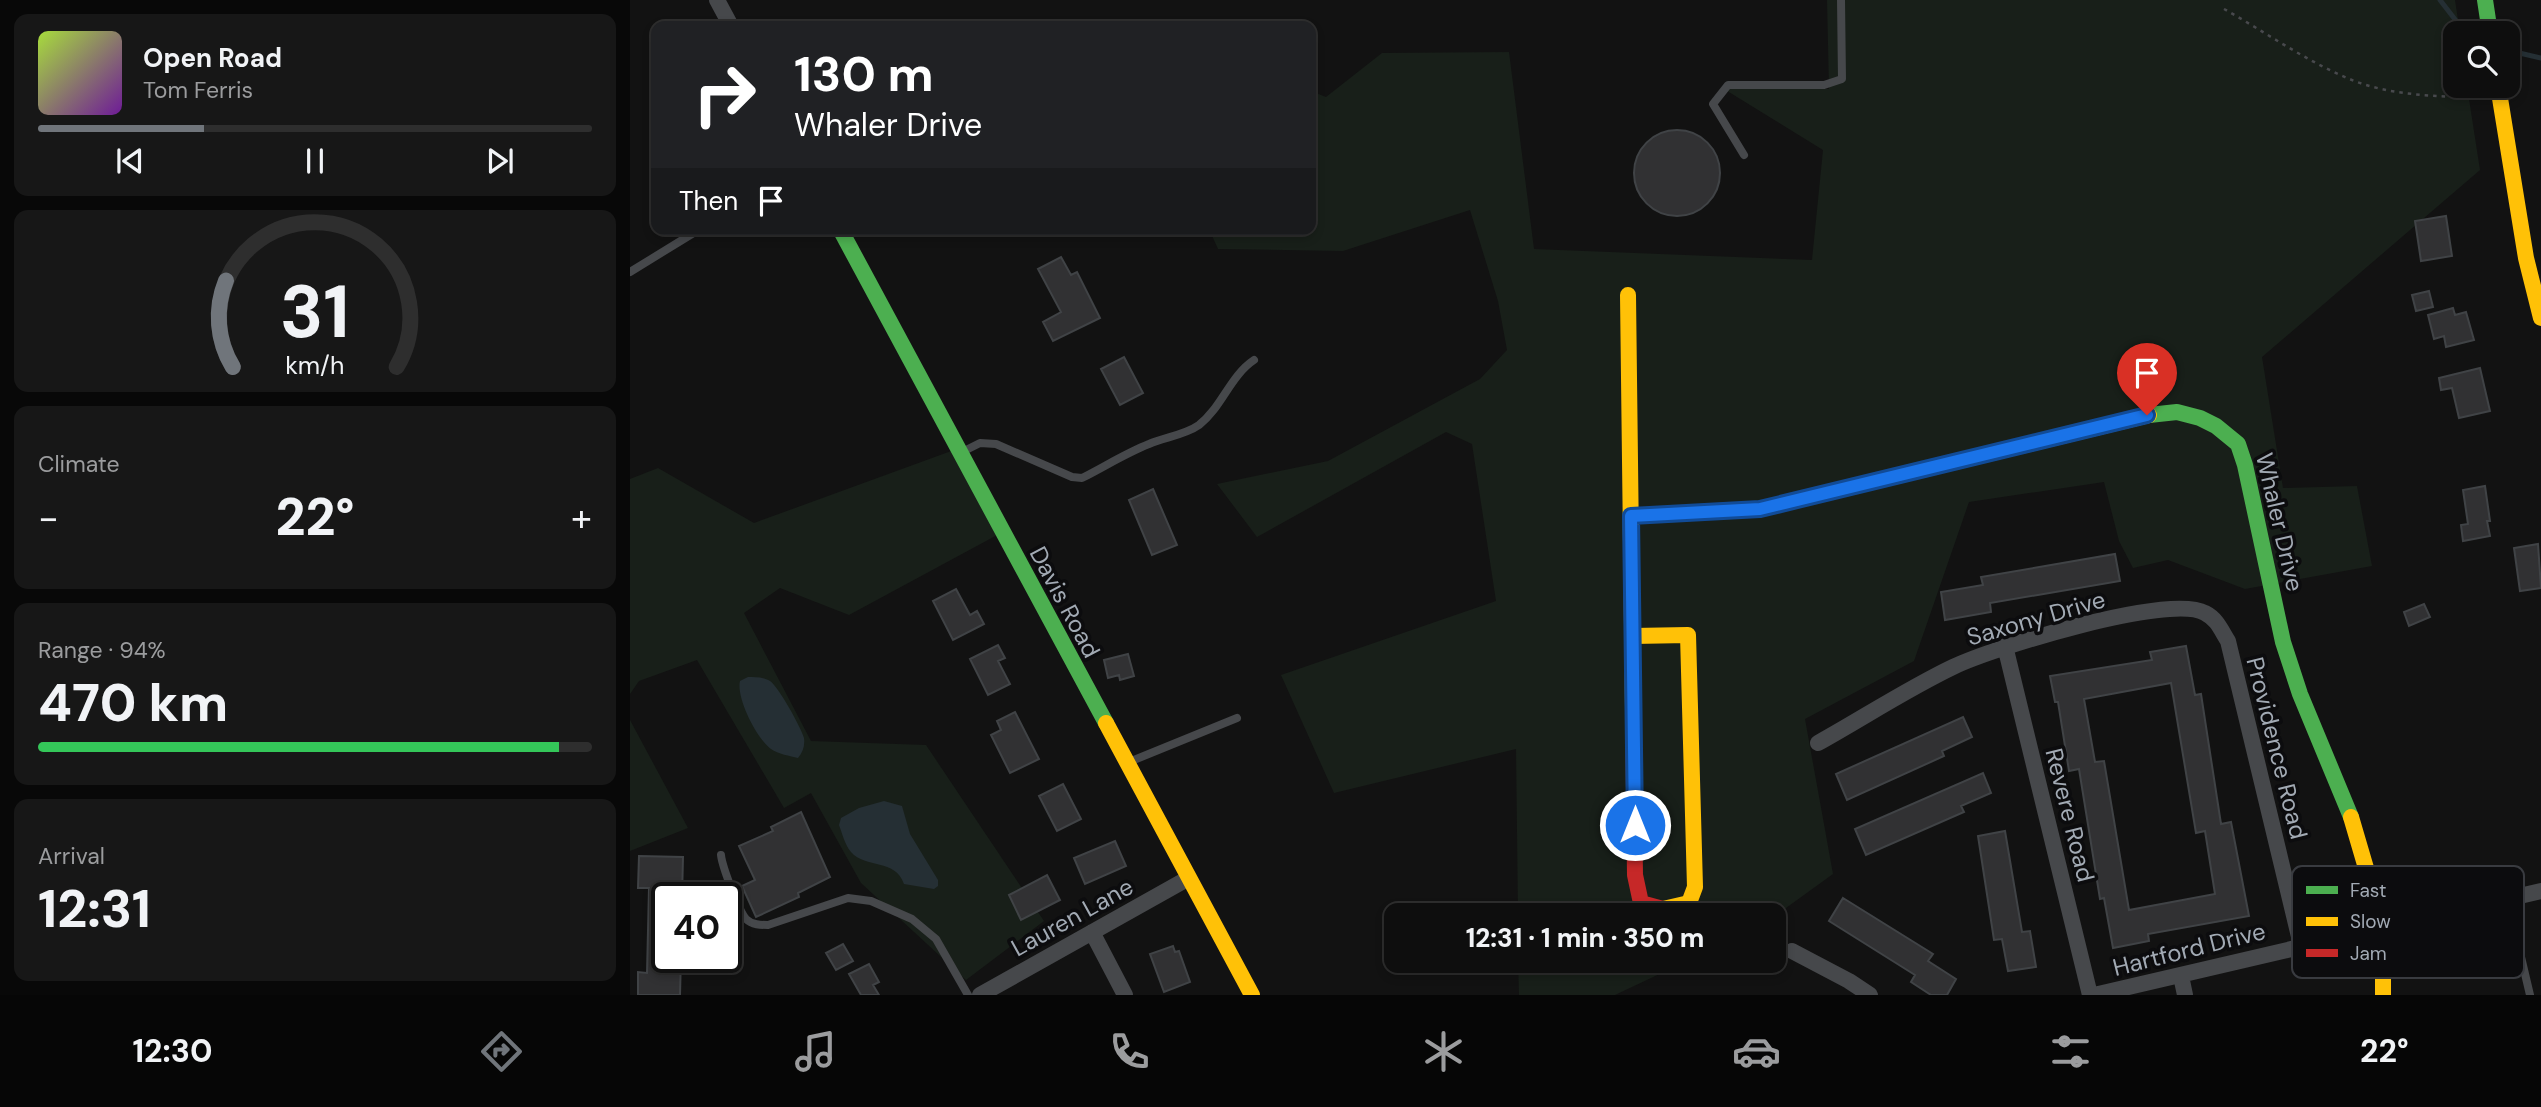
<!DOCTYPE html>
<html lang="en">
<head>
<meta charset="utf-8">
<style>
  body { margin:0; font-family:"DM Sans",sans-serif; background:#171717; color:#f1f3f6; height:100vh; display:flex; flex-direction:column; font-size:26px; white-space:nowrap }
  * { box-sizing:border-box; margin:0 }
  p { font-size:23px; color:#9b9c9e }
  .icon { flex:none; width:38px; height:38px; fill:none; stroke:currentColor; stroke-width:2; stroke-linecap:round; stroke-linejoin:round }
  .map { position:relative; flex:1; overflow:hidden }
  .details { display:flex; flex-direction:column; gap:14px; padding:14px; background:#080808; width:630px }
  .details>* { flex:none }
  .hud { position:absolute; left:21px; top:21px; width:665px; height:214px; border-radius:14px; box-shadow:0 4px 10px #0003,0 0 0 2px #2e2e2e; background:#202124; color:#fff; overflow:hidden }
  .buttons { position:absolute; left:1813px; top:21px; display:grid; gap:14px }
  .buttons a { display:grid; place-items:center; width:77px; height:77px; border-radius:14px; background:#0e0e0e; box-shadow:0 4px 10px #0003,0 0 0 2px #2e2e2e; font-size:35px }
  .speed { position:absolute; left:21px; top:882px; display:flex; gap:14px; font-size:35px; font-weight:700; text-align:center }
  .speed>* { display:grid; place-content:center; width:91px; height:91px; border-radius:50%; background:#0e0e0e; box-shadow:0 4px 10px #0003,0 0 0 2px #2e2e2e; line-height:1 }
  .speed .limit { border:4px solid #111; border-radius:10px; background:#fff; color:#111 }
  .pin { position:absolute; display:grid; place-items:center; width:60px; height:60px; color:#fff; margin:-72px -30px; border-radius:50% 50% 50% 0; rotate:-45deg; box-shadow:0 0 7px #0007 }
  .pin .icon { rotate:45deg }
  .me { position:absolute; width:77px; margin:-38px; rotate:0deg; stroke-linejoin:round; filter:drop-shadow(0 0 5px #0008) }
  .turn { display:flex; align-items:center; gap:24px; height:147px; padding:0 28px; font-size:32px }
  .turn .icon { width:91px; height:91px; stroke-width:2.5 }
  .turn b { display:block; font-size:49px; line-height:60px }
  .then { display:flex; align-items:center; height:66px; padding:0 28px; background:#0003; gap:14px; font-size:26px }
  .big { font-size:52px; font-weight:800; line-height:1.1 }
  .details .tile { flex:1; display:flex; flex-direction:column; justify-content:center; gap:10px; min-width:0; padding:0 24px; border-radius:14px; background:#171717 }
  .details .dial { align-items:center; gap:0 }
  .dial svg { height:182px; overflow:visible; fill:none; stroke:#2e2e2e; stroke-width:7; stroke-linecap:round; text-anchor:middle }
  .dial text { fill:#f1f3f6; stroke:none }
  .song { display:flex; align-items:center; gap:21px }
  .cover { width:84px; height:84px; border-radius:10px; background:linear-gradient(135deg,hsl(80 70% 55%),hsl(280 70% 35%)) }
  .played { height:7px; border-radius:4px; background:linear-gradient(90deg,#70757b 30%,#2e2e2e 30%) }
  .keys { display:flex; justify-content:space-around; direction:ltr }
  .heat { display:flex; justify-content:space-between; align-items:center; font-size:38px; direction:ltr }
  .charge { height:10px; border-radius:5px; background:linear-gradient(90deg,#34c759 94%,#2e2e2e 0) }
  .trip { position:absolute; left:754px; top:903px; width:402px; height:70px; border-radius:14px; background:#0e0e0e; box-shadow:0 4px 10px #0003,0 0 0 2px #2e2e2e; font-weight:800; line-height:70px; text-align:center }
  .tabs { display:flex; height:112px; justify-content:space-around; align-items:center; background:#060606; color:#9b9c9e }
  .tabs .icon { width:49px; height:49px }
  .tabs .active { color:#70757b }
  .tabs b { font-size:32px; color:#f1f3f6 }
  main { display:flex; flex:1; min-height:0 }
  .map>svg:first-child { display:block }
</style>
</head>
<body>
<main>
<section class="details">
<div class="tile">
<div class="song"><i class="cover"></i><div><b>Open Road</b><p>Tom Ferris</p></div></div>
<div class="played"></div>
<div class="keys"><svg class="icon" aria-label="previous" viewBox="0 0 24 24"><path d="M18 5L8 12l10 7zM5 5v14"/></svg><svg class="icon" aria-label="pause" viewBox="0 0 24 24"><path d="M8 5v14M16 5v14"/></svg><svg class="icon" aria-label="next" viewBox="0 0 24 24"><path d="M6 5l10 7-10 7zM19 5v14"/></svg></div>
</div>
<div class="tile dial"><svg viewBox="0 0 100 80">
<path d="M14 69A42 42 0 1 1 86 69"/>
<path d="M14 69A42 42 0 0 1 11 31" stroke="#70757b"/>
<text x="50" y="56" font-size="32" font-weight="700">31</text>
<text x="50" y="72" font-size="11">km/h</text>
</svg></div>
<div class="tile"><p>Climate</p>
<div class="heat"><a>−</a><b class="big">22°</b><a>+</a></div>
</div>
<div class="tile"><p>Range · 94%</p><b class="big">470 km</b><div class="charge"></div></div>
<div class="tile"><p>Arrival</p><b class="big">12:31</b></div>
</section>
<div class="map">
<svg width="1911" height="995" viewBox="0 0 1911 995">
  <rect width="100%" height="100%" fill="#121212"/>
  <path fill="#181f19" d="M 1197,0 L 1825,0 L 1830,33 L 1825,33 L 1825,86 L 1837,86 L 1850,170 L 1632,357 L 1653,488 L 1727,486 L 1742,566 L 1615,589 L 1538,560 L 1503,568 L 1489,541 L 1474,482 L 1339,502 L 1284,661 L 1175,719 L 1203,874 L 1145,916 L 888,915 L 886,749 L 704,793 L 651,675 L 866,601 L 842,444 L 816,432 L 627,537 L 587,484 L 698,461 L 850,379 L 877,350 L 868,301 L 840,210 L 713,251 L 588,249 L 579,229 L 681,229 L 681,91 L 696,97 L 752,53 L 879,52 L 904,249 L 1182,260 L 1193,150 L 1094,89 L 1199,89 Z
    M 324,450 L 369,534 L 219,615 L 150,588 L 114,613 L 181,741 L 296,745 L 414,921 L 336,980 L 231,883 L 181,793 L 154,808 L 67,660 L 9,681 L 0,694 L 0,479 L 28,468 L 124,523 Z
    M 0,720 L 58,828 L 0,851 Z
    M 888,961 L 1057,961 L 985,995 L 889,995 Z"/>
  <path fill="#252f34" d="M 118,677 C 125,677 134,677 140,681 C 148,686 171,727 174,738 C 175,746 173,752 168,758 C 160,756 148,754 141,749 C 126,738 106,697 110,681 Z
    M 254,801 L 272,806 L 280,834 L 308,880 L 308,886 L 304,889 L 274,884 C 265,858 236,869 221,852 C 215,845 212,833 209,825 L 211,818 L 229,808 Z"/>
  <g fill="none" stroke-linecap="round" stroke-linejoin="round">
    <path stroke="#252f34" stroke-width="5" d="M 1810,0 L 1827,22 L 1842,33
      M 1885,52 L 1911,58"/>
  </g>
  <path fill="#313133" stroke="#404346" stroke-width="2" fill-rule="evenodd" d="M1004 173a43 43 0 1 1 86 0a43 43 0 1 1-86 0Z
    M 1816,216 L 1822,256 L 1791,261 L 1785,221 Z
    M 431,257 L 441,275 L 447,272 L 470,318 L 423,341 L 413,322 L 431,312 L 408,269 Z
    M 1799,291 L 1803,307 L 1786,311 L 1782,295 Z
    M 1823,308 L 1825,315 L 1836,312 L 1844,340 L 1816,347 L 1814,336 L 1804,339 L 1798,315 Z
    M 494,357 L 513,393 L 490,405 L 471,369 Z
    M 1850,368 L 1860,411 L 1829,418 L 1822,388 L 1811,390 L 1809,378 Z
    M 1855,486 L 1860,521 L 1857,521 L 1860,536 L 1833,541 L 1831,525 L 1838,524 L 1833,490 Z
    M 523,489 L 547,545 L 522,555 L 499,500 Z
    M 1908,544 L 1911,588 L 1890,591 L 1884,548 Z
    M 1485,554 L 1490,581 L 1360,603 L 1361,612 L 1315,620 L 1311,592 L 1353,585 L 1351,577 Z
    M 326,589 L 340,615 L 347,611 L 354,624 L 323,640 L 303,601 Z
    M 1794,604 L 1800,617 L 1779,626 L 1774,612 Z
    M 368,645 L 375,658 L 368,661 L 380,684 L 358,695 L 340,659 Z
    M 1556,646 L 1565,695 L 1571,694 L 1591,824 L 1601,822 L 1619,916 L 1518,934 L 1519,941 L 1483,948 L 1474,898 L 1470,899 L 1449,769 L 1439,771 L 1428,702 L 1425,702 L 1420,676 L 1522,660 L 1520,652 ZM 1541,683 L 1566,833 L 1575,831 L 1585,894 L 1499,910 L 1474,761 L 1465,762 L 1454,699 Z
    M 498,654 L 504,676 L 490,680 L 489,675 L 478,678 L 474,660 Z
    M 385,712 L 409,759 L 380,773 L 361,735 L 371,730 L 367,721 Z
    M 1333,717 L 1342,737 L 1312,751 L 1314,756 L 1217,800 L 1206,774 Z
    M 1353,773 L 1361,793 L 1331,806 L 1334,812 L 1236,855 L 1225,829 Z
    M 433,784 L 451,819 L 427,831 L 409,796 Z
    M 171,812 L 200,877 L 168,893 L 169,897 L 126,917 L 112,886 L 125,880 L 109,846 L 143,831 L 141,827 Z
    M 1375,831 L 1392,932 L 1400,931 L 1406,967 L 1378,971 L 1372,939 L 1364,940 L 1348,836 Z
    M 485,841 L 496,866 L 455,884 L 444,858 Z
    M 9,856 L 53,857 L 52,898 L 37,898 L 37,957 L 51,957 L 50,995 L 8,995 L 8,972 L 17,973 L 19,888 L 8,888 Z
    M 417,875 L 430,900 L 391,920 L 379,895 Z
    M 1213,898 L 1303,954 L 1298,961 L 1326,979 L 1317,995 L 1301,995 L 1281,982 L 1285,975 L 1199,921 Z
    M 213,944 L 223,961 L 206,970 L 196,953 Z
    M 543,946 L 545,952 L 549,951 L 560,982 L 534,992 L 520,954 Z
    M 239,964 L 249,982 L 243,985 L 249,995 L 231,995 L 219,974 Z"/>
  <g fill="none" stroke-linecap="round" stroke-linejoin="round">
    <path stroke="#48494d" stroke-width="2.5" stroke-dasharray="3.5 5" stroke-linecap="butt" d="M 1594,9 C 1637,33 1680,64 1727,82 C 1766,96 1808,96 1849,98"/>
    <path stroke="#46484b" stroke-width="8" d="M 1114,155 L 1083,104 L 1098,85 L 1194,85 L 1212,79 L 1211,0
      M 0,272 L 70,229
      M 332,452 L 350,443 L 366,444 L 442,477 L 452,478 C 474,467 496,453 519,444 C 535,437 555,435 569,425 C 592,407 600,376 624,360
      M 499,762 L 607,718
      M 91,855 C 92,866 109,911 116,919 C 122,925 131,925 138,925 L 218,898 L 241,901 L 282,919 L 306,939 L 338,995
      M 1877,898 L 1900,995"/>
    <path stroke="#46484b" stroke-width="16" d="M 87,0 L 101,26
      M 1375,646 L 1460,995
      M 1188,743 C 1233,718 1277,689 1323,667 C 1362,648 1539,593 1575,613 C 1587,619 1591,630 1598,641 L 1671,945
      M 462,932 L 495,995
      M 1162,951 L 1219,981 L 1240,995
      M 1551,976 L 1555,995
      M 350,995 L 557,879
      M 1464,995 L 1911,891"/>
    <path stroke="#4caf50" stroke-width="16" d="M 1855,0 L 1860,33
      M 210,229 L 476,723
      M 1519,415 L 1547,412 L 1570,418 L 1586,426 L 1608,444 L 1615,465 L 1653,642 L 1670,694 L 1721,817"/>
    <path stroke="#ffc107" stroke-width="16" d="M 1868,86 L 1896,258 L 1911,318
      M 998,295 L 1003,708
      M 1001,516 L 1130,509 L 1519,415
      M 1003,636 L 1058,635 L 1065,887 L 1059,903 L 1033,909
      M 476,723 L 622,995
      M 1721,817 L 1753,926 L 1753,995"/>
    <path stroke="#c62828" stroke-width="16" d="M 1003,708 L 1005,875 L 1011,903 L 1033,909"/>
  </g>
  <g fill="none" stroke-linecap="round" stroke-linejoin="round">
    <defs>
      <path id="route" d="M 1005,825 L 1001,516 L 1130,509 L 1517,415"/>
    </defs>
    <use href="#route" stroke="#114b97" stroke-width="18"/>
    <use href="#route" stroke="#1a73e8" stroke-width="12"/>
  </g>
  <g text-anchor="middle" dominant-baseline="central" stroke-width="7" stroke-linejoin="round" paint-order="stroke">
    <g font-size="24" fill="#a2aab4" stroke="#0c0c0e">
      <text transform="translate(1650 522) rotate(77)">Whaler Drive</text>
      <text transform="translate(435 602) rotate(62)">Davis Road</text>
      <text transform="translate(1406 618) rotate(-16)">Saxony Drive</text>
      <text transform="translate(1647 748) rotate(76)">Providence Road</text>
      <text transform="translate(1440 815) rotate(76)">Revere Road</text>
      <text transform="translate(442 917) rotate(-29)">Lauren Lane</text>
      <text transform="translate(1559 949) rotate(-14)">Hartford Drive</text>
    </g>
  </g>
  <rect x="1662" y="866" width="232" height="112" rx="10" fill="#0c0c0e" stroke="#393b40" stroke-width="2"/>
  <rect x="1676" y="886" width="32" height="8" fill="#4caf50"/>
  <rect x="1676" y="917" width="32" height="9" fill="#ffc107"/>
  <rect x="1676" y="949" width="32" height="8" fill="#c62828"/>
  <g font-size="19" fill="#a2aab4">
    <text x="1720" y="897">Fast</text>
    <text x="1720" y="928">Slow</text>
    <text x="1720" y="960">Jam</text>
  </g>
</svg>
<div class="buttons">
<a><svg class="icon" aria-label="search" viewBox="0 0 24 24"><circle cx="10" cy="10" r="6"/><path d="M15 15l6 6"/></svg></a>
</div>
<div class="speed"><div class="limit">40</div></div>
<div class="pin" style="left:1517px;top:415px;background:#d93025"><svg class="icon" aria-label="arrive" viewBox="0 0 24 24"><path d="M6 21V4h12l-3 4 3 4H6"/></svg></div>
<svg class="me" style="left:1005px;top:825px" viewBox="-20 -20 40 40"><circle r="17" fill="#1a73e8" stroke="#fff" stroke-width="3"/><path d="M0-11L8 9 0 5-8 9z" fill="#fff"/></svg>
<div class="trip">12:31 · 1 min · 350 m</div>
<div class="hud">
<div class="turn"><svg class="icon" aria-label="right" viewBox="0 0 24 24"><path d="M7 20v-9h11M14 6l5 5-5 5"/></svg><div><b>130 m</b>Whaler Drive</div></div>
<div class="then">Then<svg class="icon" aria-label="arrive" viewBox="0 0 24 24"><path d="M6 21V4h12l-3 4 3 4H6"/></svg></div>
</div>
</div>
</main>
<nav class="tabs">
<b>12:30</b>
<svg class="icon active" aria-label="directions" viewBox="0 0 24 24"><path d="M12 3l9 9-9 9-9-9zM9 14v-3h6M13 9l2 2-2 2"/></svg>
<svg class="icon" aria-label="music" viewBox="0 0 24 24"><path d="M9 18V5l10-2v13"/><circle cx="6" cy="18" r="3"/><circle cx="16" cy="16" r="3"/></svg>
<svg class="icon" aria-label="phone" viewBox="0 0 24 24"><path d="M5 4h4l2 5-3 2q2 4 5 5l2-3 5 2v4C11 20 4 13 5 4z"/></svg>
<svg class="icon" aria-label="climate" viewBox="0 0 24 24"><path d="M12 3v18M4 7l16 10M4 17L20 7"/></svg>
<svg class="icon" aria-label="car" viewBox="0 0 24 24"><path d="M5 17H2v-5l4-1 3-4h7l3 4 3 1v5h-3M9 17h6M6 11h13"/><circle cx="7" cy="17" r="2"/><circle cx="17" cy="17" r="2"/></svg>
<svg class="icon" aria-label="filters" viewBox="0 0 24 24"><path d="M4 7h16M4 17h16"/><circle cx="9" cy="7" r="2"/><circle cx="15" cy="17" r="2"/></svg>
<b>22°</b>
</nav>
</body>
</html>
